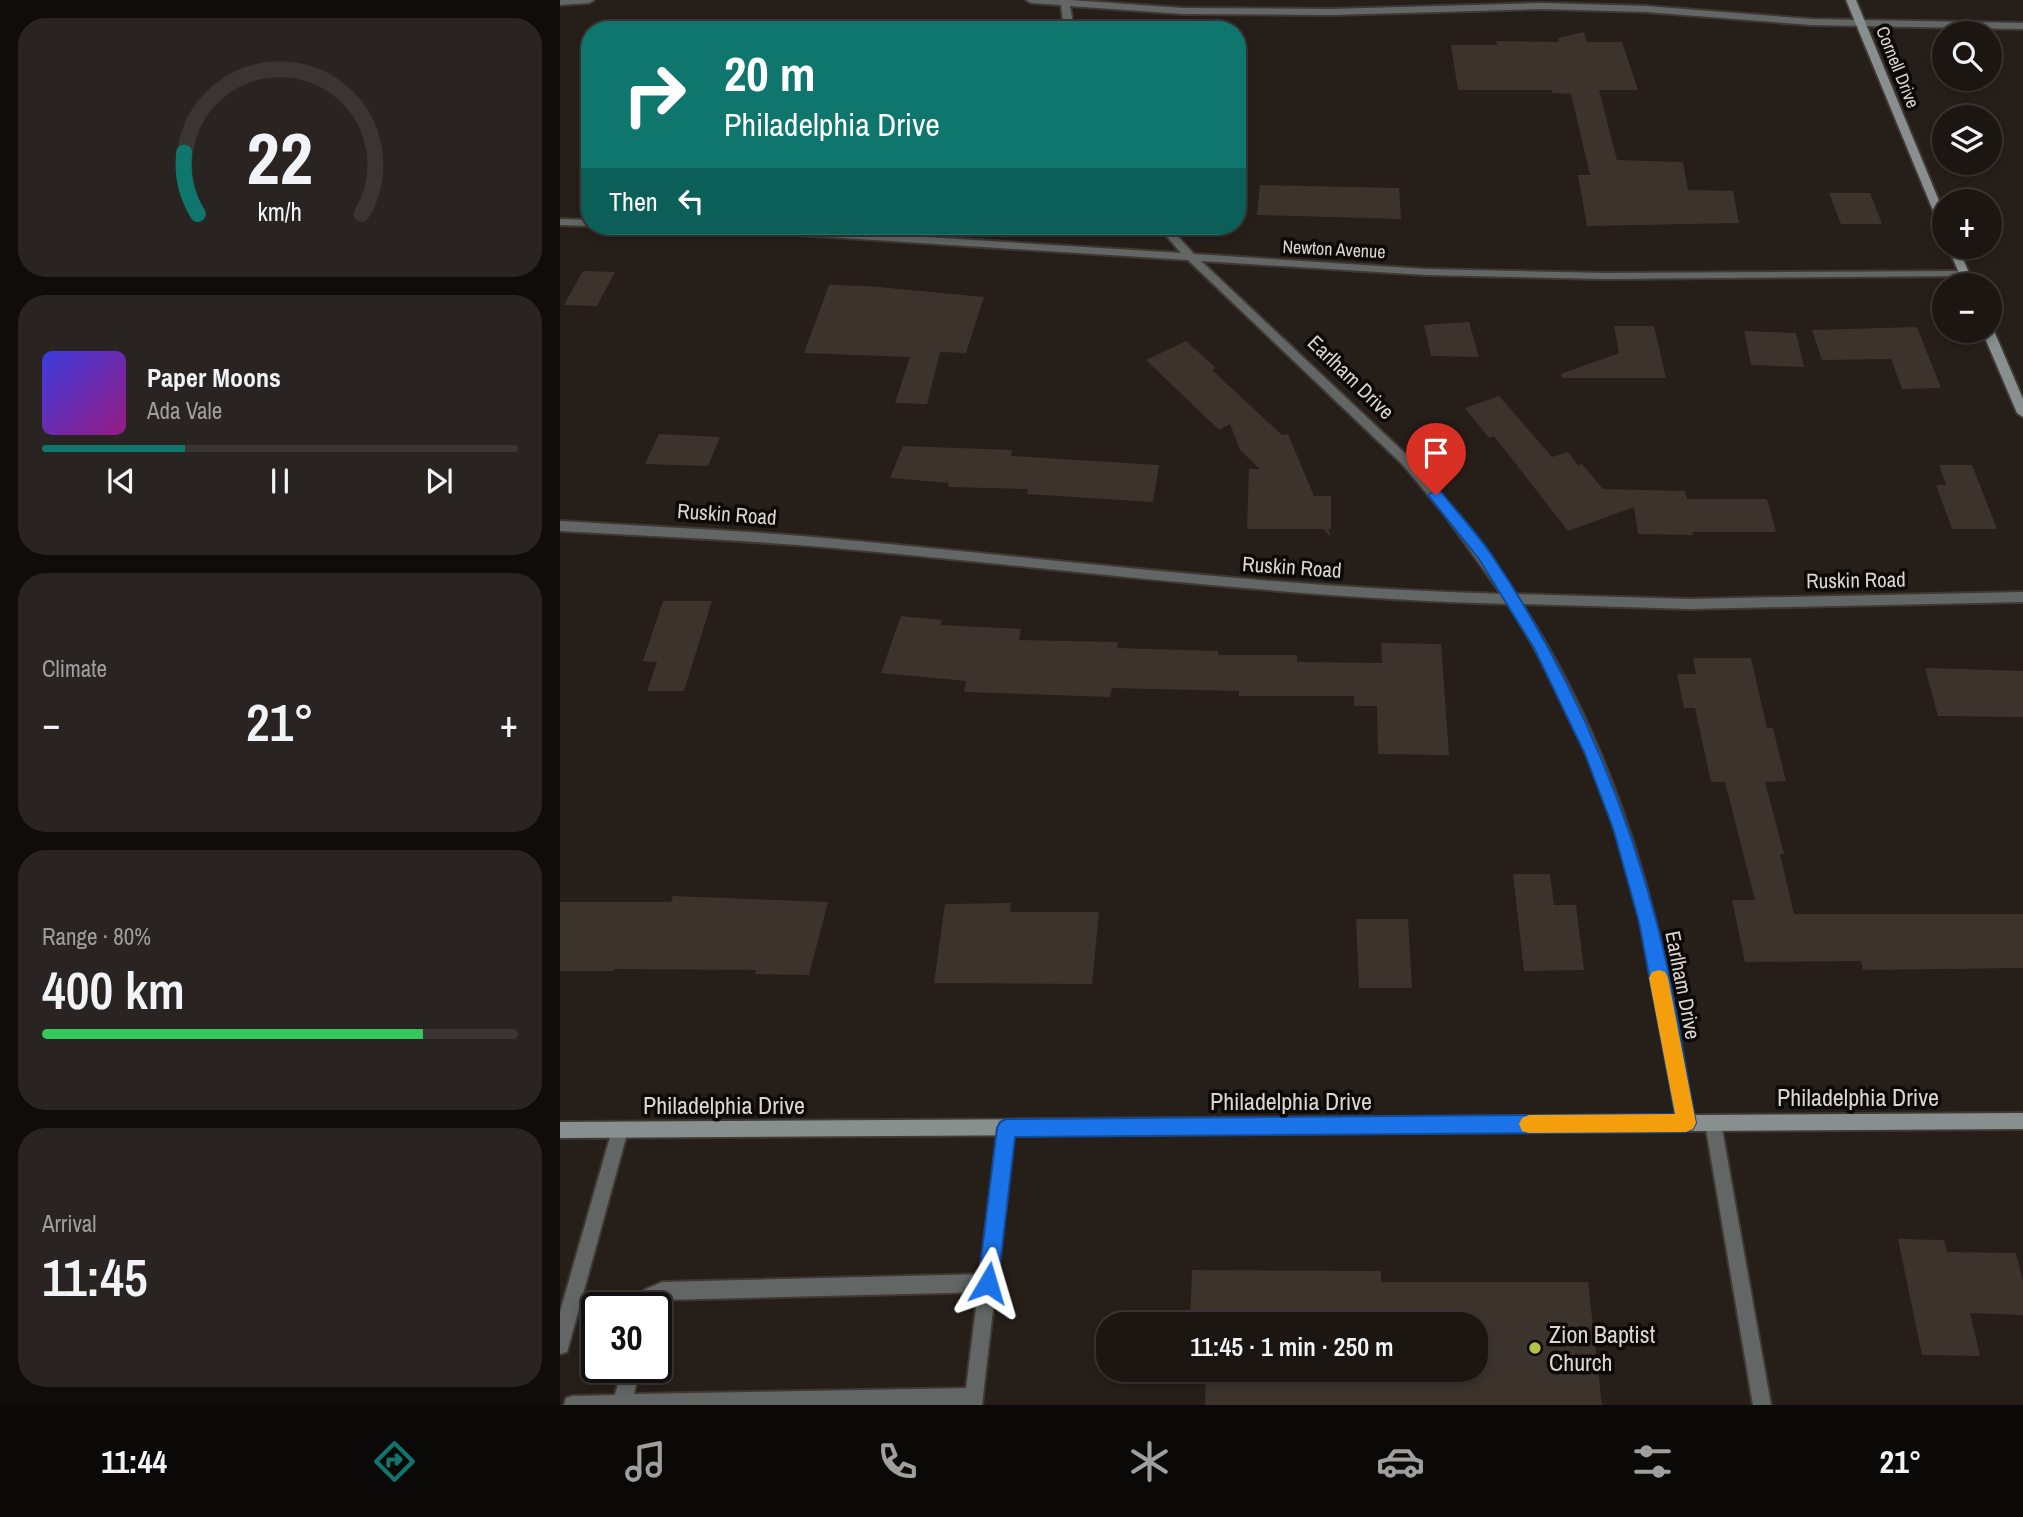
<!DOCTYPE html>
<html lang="en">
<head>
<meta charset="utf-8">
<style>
  body { margin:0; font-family:"Archivo Narrow",sans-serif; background:#292321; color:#f1f3f6; height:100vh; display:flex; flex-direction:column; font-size:26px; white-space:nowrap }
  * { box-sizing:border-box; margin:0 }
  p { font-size:23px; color:#a09fa0 }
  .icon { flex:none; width:38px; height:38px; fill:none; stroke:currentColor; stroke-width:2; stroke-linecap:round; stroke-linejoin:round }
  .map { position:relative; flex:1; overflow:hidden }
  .panel { display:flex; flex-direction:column; gap:18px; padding:18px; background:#0f0c0a; width:560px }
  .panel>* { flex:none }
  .guide { position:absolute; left:21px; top:21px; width:665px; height:214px; border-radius:28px; box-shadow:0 4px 10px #0003,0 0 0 2px #3a3533; background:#0f766e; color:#fff; overflow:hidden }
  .fabs { position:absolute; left:1372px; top:21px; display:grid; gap:14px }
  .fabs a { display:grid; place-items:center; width:70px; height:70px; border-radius:50%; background:#1c1613; box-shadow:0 4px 10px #0003,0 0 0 2px #3a3533; font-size:35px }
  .speed { position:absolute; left:21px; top:1292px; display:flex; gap:14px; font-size:35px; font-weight:700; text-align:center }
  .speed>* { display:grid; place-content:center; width:91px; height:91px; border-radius:50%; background:#1c1613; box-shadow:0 4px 10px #0003,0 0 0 2px #3a3533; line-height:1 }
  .speed .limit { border:4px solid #111; border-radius:10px; background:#fff; color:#111 }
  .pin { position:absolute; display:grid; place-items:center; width:60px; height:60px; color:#fff; margin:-72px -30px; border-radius:50% 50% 50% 0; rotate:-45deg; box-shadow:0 0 7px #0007 }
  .pin .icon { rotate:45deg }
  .me { position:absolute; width:77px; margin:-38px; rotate:7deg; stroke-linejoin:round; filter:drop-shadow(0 0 5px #0008) }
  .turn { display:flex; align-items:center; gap:24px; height:147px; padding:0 28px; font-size:32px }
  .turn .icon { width:91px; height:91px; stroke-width:2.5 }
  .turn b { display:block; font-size:49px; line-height:60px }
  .then { display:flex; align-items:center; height:66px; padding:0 28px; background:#0003; gap:14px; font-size:26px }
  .big { font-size:52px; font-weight:600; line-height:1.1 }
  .panel .tile { flex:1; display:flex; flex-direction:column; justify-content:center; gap:10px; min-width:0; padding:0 24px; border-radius:28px; background:#292321 }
  .panel .dial { align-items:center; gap:0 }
  .dial svg { height:182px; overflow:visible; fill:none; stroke:#3a3533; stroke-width:7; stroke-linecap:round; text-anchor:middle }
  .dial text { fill:#f1f3f6; stroke:none }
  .song { display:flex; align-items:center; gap:21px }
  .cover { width:84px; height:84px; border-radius:10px; background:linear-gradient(135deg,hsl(240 70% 55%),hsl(310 70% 35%)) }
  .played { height:7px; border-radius:4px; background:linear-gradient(90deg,#0f766e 30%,#3a3533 30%) }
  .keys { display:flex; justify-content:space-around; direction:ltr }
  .heat { display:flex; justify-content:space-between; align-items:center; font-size:38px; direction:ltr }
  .charge { height:10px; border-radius:5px; background:linear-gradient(90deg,#34c759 80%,#3a3533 0) }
  .trip { position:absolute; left:536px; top:1312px; width:392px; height:70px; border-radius:28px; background:#1c1613; box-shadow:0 4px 10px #0003,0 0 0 2px #3a3533; font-weight:600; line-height:70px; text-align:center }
  .menu { display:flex; height:112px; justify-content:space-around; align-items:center; background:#0b0908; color:#a09fa0 }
  .menu .icon { width:49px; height:49px }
  .menu .active { color:#0f766e }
  .menu b { font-size:32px; color:#f1f3f6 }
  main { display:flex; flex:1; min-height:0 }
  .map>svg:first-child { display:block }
</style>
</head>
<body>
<main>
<section class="panel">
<div class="tile dial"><svg viewBox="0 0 100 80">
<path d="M14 69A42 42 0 1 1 86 69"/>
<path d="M14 69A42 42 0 0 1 8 42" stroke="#0f766e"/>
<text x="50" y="56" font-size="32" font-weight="700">22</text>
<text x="50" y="72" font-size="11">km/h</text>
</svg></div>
<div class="tile">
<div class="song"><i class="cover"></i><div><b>Paper Moons</b><p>Ada Vale</p></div></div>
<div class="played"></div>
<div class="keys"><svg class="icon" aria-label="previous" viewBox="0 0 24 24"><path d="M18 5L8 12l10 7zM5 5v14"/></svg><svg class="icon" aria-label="pause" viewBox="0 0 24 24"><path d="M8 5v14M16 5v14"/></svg><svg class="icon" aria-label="next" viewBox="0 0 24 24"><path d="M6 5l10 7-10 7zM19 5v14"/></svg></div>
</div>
<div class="tile"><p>Climate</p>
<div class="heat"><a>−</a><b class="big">21°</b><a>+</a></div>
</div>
<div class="tile"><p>Range · 80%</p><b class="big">400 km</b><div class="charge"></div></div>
<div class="tile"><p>Arrival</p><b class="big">11:45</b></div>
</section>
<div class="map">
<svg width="1463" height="1405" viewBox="0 0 1463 1405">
  <rect width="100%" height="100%" fill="#261e19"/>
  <path fill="#3c332d" d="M 1024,32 L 1027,42 L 1062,42 L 1078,90 L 1039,90 L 1057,160 L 1123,162 L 1128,190 L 1173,191 L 1179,223 L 1027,226 L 1018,175 L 1030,175 L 1011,94 L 992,93 L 992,90 L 898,90 L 891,45 L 937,45 L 936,41 L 999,42 L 998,38 Z
    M 700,185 L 839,188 L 841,219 L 697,215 Z
    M 1269,193 L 1310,193 L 1322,224 L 1281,224 Z
    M 23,271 L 55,272 L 37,306 L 4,305 Z
    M 269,285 L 308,286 L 424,297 L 406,353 L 380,352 L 367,404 L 335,403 L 350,357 L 244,353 Z
    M 909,322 L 919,357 L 871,356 L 864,325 Z
    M 1054,326 L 1094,326 L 1106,378 L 1002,378 L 1001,374 L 1059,353 Z
    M 1357,327 L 1381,388 L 1342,389 L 1331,359 L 1262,360 L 1252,330 Z
    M 1184,331 L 1236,333 L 1244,367 L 1191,365 Z
    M 626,341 L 656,368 L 652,370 L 722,435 L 728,434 L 754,496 L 771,496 L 771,529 L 768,529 L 771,537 L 763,529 L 687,529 L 689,469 L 700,469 L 680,450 L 670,424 L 659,430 L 586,360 Z
    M 939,396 L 992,457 L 1008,452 L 1018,465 L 1022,464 L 1043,489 L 1125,491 L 1127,499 L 1207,499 L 1216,532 L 1132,532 L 1133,535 L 1078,534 L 1074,507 L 1008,531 L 934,436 L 929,438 L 905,408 Z
    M 99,434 L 160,437 L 148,466 L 85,464 Z
    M 343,446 L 452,450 L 451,456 L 599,465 L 593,502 L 467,494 L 468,489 L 388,487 L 389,483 L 330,478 Z
    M 1379,465 L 1412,465 L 1437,529 L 1392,529 L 1376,485 L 1386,485 Z
    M 103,601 L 152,601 L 124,691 L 87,691 L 97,662 L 83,661 Z
    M 341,616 L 382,620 L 380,625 L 461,629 L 459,640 L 558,642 L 557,648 L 658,651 L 658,655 L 737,655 L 737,662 L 822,663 L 821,643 L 881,644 L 889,755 L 818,754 L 817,706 L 794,706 L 794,696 L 679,696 L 679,691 L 552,688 L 550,697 L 404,692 L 406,681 L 321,673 Z
    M 1133,658 L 1191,658 L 1207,728 L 1213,728 L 1226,781 L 1205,782 L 1224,854 L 1220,854 L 1234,914 L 1463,914 L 1463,968 L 1303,970 L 1301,961 L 1185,962 L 1172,900 L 1195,900 L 1165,782 L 1151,782 L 1135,708 L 1124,708 L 1117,674 L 1136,674 Z
    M 1365,668 L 1463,671 L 1463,717 L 1378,716 Z
    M 953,874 L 990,874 L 994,905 L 1016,905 L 1024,970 L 964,971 Z
    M 113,896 L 268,902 L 249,975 L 195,974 L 196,970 L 55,969 L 54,971 L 0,971 L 0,902 L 111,902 Z
    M 451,903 L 450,912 L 539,912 L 532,984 L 374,983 L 385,904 Z
    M 796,919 L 848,919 L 852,988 L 799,988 Z
    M 1338,1239 L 1384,1240 L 1387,1252 L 1456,1253 L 1463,1282 L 1463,1315 L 1410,1313 L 1420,1356 L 1362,1355 Z
    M 632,1270 L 821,1271 L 821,1282 L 1028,1282 L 1042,1405 L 645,1405 L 646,1370 L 915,1370 L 915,1325 L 630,1325 Z"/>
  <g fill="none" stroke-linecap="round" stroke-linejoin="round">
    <defs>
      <path id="lane" d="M 60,1122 L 66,1124 L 68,1130 L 9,1345 L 7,1352 L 0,1354 L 0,1312 L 52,1130 L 54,1124 Z
        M 428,1274 L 434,1277 L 437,1283 L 434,1289 L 428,1292 L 102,1300 L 97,1302 L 95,1307 L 77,1307 L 84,1290 L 102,1282 Z
        M 62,1367 L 80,1367 L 74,1394 L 414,1388 L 421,1390 L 423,1397 L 421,1404 L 417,1405 L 4,1405 L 6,1398 L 13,1396 L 55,1395 Z"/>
      <path id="street" d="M 0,0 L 34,0 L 29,3 L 0,5 Z
        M 466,0 L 510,0 L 623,8 L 771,9 L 982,3 L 1086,6 L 1251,19 L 1463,23 L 1463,29 L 1251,25 L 1086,12 L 982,9 L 771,15 L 623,14 L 510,6 L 514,30 L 504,30 L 501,5 L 471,3 Z
        M 0,219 L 30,220 L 30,226 L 32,226 L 30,226 L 0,225 Z
        M 138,226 L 190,226 L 621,253 L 598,226 L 608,226 L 634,254 L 866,269 L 1045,273 L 1408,271 L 1408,275 L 1404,276 L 1045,279 L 866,275 L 641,261 L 850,458 L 893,508 L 955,594 L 1130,599 L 1463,592 L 1463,602 L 1130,609 L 962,604 C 1025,701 1069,812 1096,923 C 1112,989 1122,1057 1134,1123 L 1132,1129 L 1126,1131 L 1120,1129 L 1118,1123 C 1105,1057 1096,989 1081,923 C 1054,811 1010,701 948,604 C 722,598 499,568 274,548 C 183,540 91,536 0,531 L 0,521 C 92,527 184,530 275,539 C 497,559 718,588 941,594 L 884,514 L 842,464 L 628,260 L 143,229 Z
        M 1153,1115 L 1159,1117 L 1161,1123 L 1211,1405 L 1193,1405 L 1145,1123 L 1147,1117 Z
        M 446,1120 L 452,1122 L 454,1128 L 422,1405 L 404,1405 L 438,1128 L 440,1122 Z"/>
      <path id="secondary" d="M 1286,0 L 1296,0 L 1384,213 L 1384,228 L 1379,225 Z
        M 1388,247 L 1398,247 L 1414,285 L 1404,285 Z
        M 1430,328 L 1434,331 L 1463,399 L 1463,417 L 1457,413 L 1422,331 L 1430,331 Z
        M 1463,1113 L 1463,1129 L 0,1138 L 0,1122 Z"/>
    </defs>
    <use href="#lane" stroke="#3f3833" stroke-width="4"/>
    <use href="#street" stroke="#3f3833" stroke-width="4"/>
    <use href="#secondary" stroke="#3f3833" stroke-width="4"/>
    <use href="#lane" fill="#626766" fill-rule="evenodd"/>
    <use href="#street" fill="#626766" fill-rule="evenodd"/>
    <use href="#secondary" fill="#87908f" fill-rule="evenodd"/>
  </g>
  <path fill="#1a73e8" stroke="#114b97" stroke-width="2" d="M 876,490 L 881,492 C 897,512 916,532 931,554 C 1007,666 1061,789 1096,920 C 1114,986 1123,1056 1136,1123 L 1133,1129 L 1126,1132 L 455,1137 L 438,1283 L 435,1291 L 428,1294 L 421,1291 L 418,1283 L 437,1128 L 440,1122 L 446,1119 L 1115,1114 L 1079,922 L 1053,828 L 1025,754 L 974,648 L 919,559 L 868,495 Z"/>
  <path fill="#f59e0b" d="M 1099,970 L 1105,972 L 1108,978 L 1136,1123 L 1133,1129 L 1126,1132 L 969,1133 L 962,1131 L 959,1124 L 962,1118 L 969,1115 L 1115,1114 L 1089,978 L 1092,972 Z"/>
  <circle fill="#b4c24a" stroke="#0c0907" stroke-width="2.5" cx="975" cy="1348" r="7"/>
  <g text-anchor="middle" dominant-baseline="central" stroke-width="7" stroke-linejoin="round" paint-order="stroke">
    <g font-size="18" fill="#dcd6d2" stroke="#0c0907">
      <text transform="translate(1338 67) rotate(68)">Cornell Drive</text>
      <text transform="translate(774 249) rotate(3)">Newton Avenue</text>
    </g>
    <g font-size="21" fill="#dcd6d2" stroke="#0c0907">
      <text transform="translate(791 377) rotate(44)">Earlham Drive</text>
      <text transform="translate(167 514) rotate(4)">Ruskin Road</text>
      <text transform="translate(732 567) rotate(4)">Ruskin Road</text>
      <text transform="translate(1296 580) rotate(-1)">Ruskin Road</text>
      <text transform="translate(1123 985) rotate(79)">Earlham Drive</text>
    </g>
    <g font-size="24" fill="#dcd6d2" stroke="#0c0907">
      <text x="1298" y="1097">Philadelphia Drive</text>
      <text x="731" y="1101">Philadelphia Drive</text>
      <text x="164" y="1105">Philadelphia Drive</text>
    </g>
    <g font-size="24" fill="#dcd6d2" stroke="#0c0907" text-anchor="start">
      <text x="989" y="1334">Zion Baptist<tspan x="989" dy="28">Church</tspan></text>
    </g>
  </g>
</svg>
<div class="fabs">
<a><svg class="icon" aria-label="search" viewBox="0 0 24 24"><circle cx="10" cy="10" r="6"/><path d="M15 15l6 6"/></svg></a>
<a><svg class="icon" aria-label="layers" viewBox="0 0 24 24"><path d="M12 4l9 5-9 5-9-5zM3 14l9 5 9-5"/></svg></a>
<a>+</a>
<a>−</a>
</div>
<div class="speed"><div class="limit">30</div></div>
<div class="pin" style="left:876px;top:495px;background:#d93025"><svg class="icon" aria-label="arrive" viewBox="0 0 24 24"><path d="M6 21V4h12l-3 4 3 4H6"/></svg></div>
<svg class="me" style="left:428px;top:1283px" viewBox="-20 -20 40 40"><path d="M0-17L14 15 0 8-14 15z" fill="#1a73e8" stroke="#fff" stroke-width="4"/></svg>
<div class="trip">11:45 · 1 min · 250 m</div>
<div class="guide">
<div class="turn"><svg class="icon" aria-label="right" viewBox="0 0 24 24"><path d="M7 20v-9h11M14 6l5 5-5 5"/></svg><div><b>20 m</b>Philadelphia Drive</div></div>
<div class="then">Then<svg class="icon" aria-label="left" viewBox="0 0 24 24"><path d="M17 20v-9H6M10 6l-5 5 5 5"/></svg></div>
</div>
</div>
</main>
<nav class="menu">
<b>11:44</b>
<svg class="icon active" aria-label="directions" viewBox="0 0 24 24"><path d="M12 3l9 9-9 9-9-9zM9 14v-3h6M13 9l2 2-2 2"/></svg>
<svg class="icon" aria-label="music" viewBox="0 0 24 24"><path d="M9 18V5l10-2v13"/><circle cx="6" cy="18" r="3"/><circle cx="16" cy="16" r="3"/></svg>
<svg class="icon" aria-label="phone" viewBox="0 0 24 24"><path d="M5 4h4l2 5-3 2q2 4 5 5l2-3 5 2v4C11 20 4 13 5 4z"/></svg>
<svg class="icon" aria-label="climate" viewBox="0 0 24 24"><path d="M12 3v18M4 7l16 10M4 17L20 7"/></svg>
<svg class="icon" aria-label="car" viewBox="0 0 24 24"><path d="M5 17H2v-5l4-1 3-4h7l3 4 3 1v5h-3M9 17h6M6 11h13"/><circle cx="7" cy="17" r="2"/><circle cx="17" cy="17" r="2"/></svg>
<svg class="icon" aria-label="filters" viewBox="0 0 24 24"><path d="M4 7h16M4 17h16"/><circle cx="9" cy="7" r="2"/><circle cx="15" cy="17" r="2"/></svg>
<b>21°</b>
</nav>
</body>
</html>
